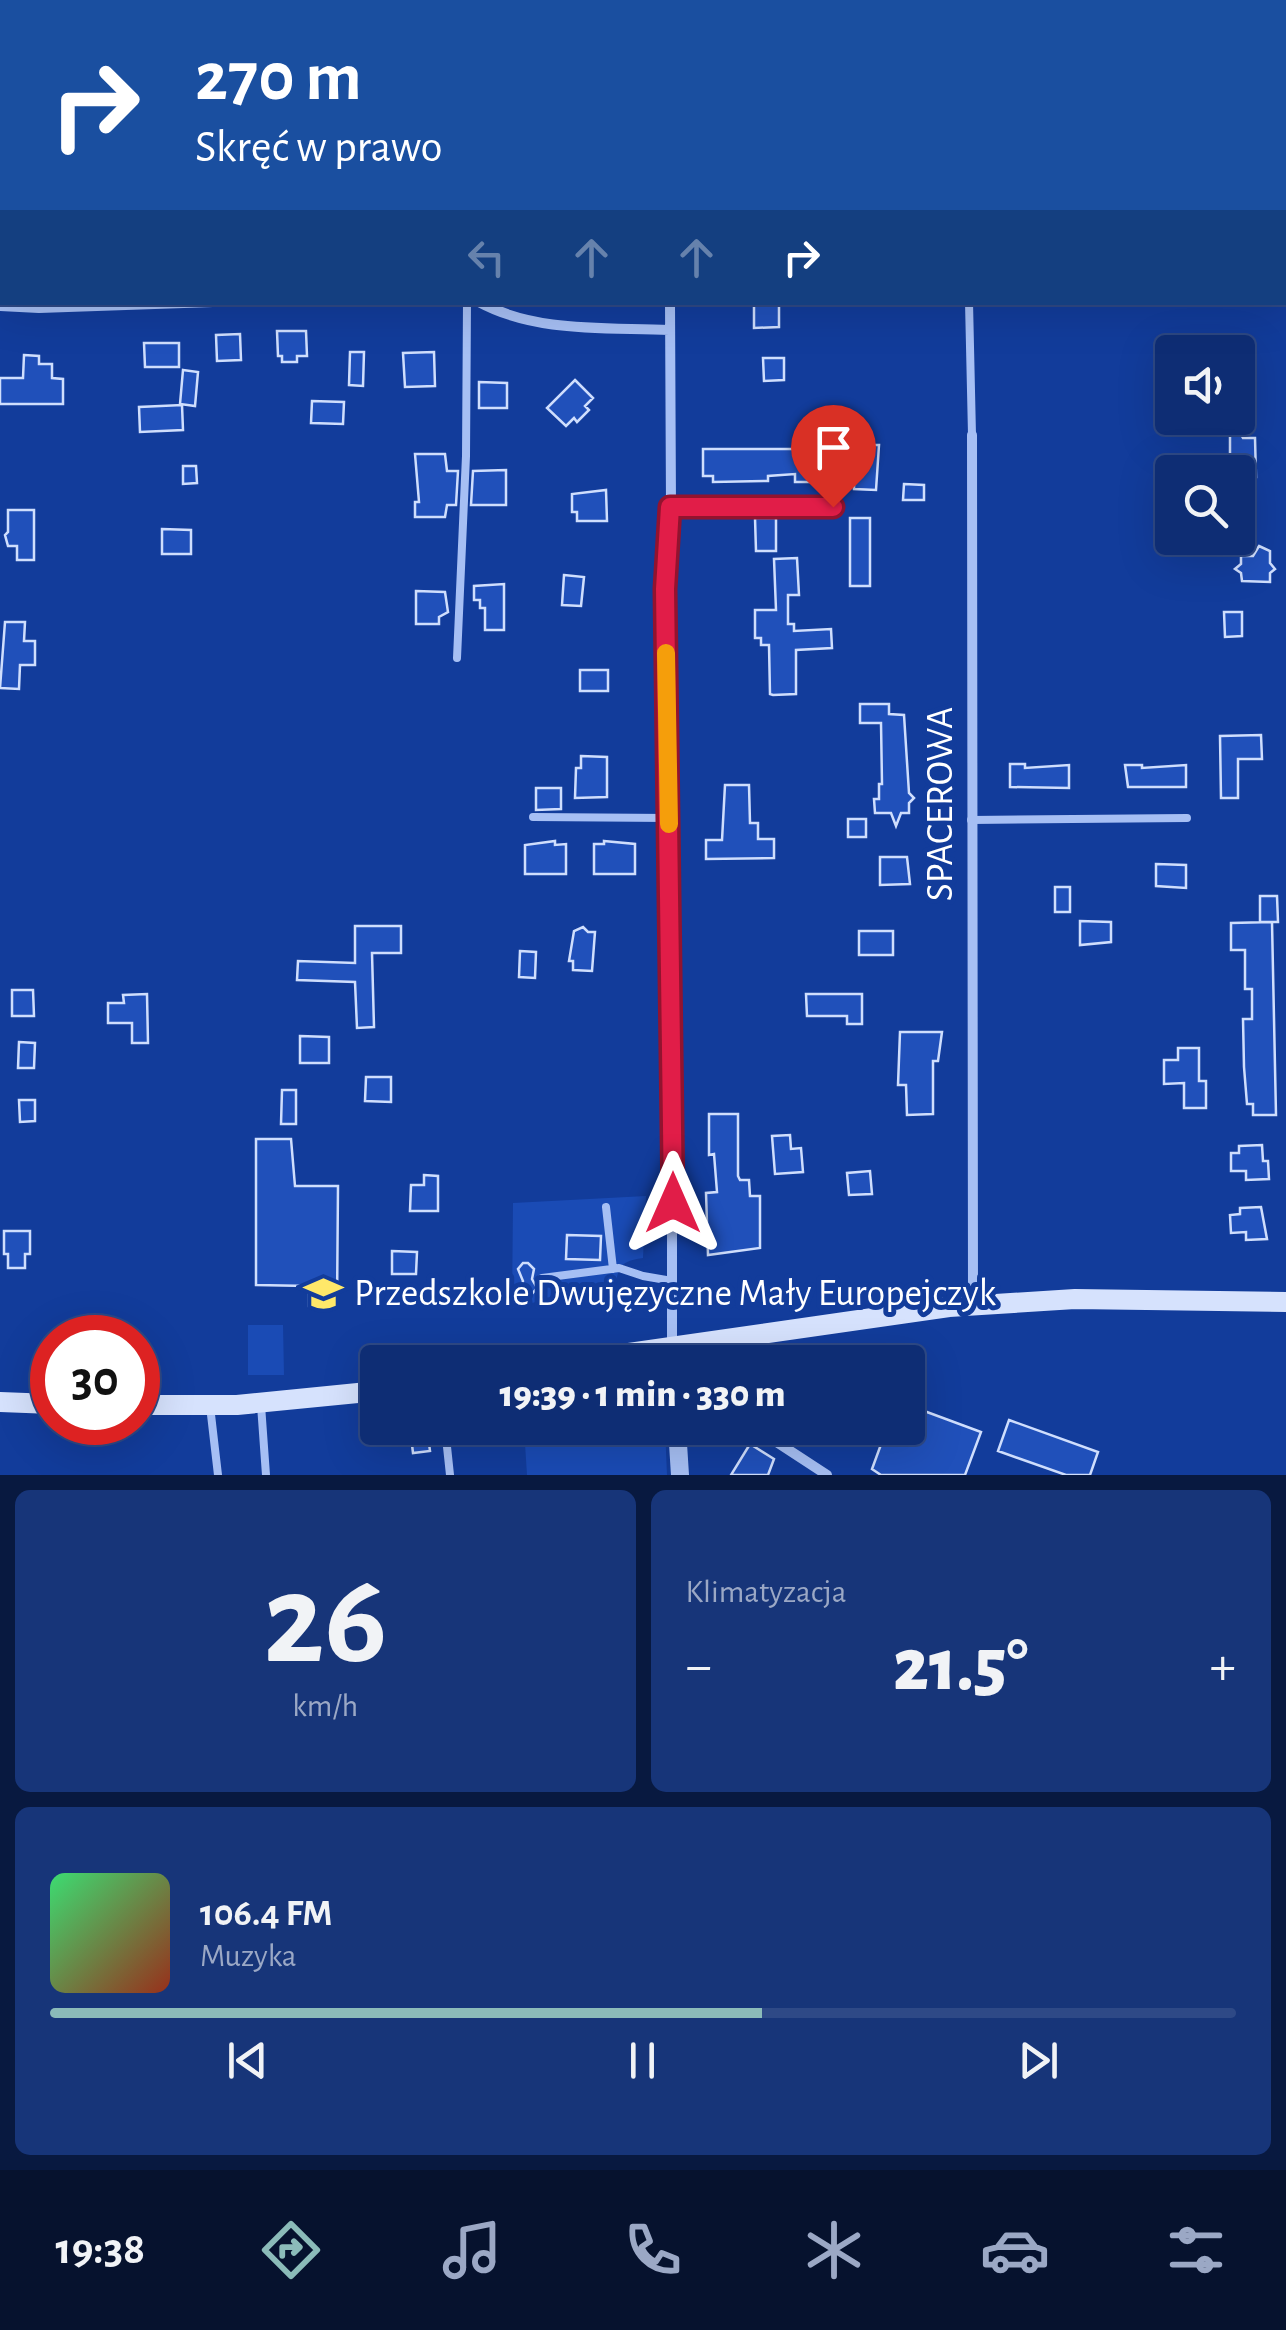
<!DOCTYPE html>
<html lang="pl">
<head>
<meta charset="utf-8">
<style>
  body { margin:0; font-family:"Alegreya Sans",sans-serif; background:#173579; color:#f1f3f6; height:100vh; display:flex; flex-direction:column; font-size:38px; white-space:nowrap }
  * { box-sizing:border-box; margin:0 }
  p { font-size:32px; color:#9ba8c5 }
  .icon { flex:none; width:55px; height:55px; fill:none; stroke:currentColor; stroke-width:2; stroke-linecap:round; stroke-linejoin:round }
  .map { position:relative; height:1475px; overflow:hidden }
  .drawer { display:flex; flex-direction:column; gap:15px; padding:15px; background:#081940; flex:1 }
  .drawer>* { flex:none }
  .banner { position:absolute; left:0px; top:0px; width:1288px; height:305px; box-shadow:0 10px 40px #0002,0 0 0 2px #2e4986; background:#1a4fa0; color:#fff; overflow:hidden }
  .controls { position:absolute; left:1155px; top:335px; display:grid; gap:20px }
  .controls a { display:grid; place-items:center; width:100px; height:100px; border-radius:10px; background:#0e2d74; box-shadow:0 10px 40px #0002,0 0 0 2px #2e4986; font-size:50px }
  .speed { position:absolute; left:30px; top:1315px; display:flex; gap:20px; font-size:50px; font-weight:700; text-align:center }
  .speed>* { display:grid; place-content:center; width:130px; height:130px; border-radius:50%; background:#0e2d74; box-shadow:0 10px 40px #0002,0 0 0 2px #2e4986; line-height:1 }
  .speed .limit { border:15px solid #d22; background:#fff; color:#111 }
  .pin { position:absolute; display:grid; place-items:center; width:85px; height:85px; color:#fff; margin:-102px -42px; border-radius:50% 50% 50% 0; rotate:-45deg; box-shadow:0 0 10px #0007 }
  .pin .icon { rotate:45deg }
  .me { position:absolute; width:110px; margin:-55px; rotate:0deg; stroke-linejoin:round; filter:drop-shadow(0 0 8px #0008) }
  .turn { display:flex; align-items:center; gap:35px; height:210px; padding:0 30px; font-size:45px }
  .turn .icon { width:130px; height:130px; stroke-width:2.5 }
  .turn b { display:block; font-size:70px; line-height:85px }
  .lanes { display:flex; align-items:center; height:95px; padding:0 30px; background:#0003; justify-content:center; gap:50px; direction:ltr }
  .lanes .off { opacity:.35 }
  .big { font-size:75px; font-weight:800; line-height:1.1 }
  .drawer .widget { flex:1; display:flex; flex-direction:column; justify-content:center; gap:15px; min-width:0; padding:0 35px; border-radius:15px; background:#173579 }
  .drawer .dial { align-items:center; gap:0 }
  .dial b { font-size:130px; line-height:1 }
  .song { display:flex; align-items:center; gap:30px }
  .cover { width:120px; height:120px; border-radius:15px; background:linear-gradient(135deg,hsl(140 70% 55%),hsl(10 70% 35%)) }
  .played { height:10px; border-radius:5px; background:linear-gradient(90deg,#8bbbb9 60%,#2e4986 60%) }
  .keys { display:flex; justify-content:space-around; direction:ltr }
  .heat { display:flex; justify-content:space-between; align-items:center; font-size:55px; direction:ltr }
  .drawer .tiles { flex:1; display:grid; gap:15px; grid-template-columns:1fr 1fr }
  .widget:last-child { grid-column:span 2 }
  .trip { position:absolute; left:360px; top:1345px; width:565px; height:100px; border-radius:10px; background:#0e2d74; box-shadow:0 10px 40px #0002,0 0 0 2px #2e4986; font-weight:800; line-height:100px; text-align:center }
  .menu { display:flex; height:160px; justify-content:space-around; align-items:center; background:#06122e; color:#9ba8c5 }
  .menu .icon { width:70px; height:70px }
  .menu .selected { color:#8bbbb9 }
  .menu b { font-size:45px; color:#f1f3f6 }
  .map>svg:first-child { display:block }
</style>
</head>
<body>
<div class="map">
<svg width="1286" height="1475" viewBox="0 0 1286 1475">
  <rect width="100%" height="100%" fill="#123c9b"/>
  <path fill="#1a4bb5" d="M 0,0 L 96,0 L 2,2 L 0,182 Z
    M 646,1196 L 643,1258 C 625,1261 619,1263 616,1282 L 512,1308 L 513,1203 Z
    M 248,1325 L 283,1325 L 284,1375 L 248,1375 Z
    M 524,1428 L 665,1428 L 667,1475 L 527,1475 Z"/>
  <path fill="#2050ba" stroke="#cfdefd" stroke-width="2.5" d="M 754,302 L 779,302 L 779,327 L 754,328 Z
    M 277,331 L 306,331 L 307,356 L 297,356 L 297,362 L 282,362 L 282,356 L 278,356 Z
    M 240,334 L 241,360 L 217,361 L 216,335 Z
    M 1219,335 L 1233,335 L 1233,352 L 1219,352 Z
    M 144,343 L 179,343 L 179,367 L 145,367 Z
    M 350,352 L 364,352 L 363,386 L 349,385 Z
    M 434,352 L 435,386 L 405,387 L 403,353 Z
    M 24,355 L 39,356 L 39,364 L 52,364 L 52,378 L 63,379 L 63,404 L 0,404 L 0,378 L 23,378 Z
    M 763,358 L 784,358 L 784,380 L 764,381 Z
    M 183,370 L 198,372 L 195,406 L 180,404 Z
    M 575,380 L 593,398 L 585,406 L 589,410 L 577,422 L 574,418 L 566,426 L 547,408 Z
    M 479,382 L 507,383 L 507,408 L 479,408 Z
    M 312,401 L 344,402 L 343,424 L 311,423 Z
    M 182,405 L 183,430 L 140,432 L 139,407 Z
    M 1237,427 L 1243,438 L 1255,438 L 1256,477 L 1238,477 L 1238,467 L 1230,467 L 1230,434 Z
    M 854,445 L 879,445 L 876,490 L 854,489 Z
    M 703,449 L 824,449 L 824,476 L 813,476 L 813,482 L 795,482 L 795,474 L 768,476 L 768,481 L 713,482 L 713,476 L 703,476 Z
    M 415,454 L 445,454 L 447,471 L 458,471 L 456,505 L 447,505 L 445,517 L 415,517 L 415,502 L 419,502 Z
    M 183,466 L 196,466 L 197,483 L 183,484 Z
    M 506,470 L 506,505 L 471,505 L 473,471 Z
    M 904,484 L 924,485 L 924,500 L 903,500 Z
    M 606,490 L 607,521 L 577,521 L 577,512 L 572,512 L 572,494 Z
    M 8,510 L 34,510 L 34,560 L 17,560 L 17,546 L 8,546 L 5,535 L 8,532 Z
    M 755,518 L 776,518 L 776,551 L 756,551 Z
    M 850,518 L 870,518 L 870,586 L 850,586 Z
    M 162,529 L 191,530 L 191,554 L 162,554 Z
    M 1259,546 L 1270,551 L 1270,563 L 1275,569 L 1270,573 L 1270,582 L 1242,581 L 1241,573 L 1235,569 L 1241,564 L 1241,556 L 1253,556 Z
    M 797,558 L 799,595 L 788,595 L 788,624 L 794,624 L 794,631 L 831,629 L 832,648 L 796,650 L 796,694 L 773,695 L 770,694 L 769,645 L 761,645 L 761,638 L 755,638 L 755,610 L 776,610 L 774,559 Z
    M 564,575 L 584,577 L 581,606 L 562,605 Z
    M 504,584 L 504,630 L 485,630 L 485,608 L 480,608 L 480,600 L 474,600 L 474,586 Z
    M 416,591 L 445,592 L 448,612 L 439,617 L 439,624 L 416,624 Z
    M 1224,612 L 1242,612 L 1242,636 L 1225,637 Z
    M 5,622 L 25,622 L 24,641 L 35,641 L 35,665 L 20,665 L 19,689 L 0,688 Z
    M 580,670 L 608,670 L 608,691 L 580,691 Z
    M 860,704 L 889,704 L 889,714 L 904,715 L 909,793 L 914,798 L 909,803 L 909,813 L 901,813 L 896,826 L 891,813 L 875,813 L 874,799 L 879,799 L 879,784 L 882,784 L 881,723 L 860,723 Z
    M 1261,735 L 1262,759 L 1238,759 L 1238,798 L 1221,798 L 1220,736 Z
    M 581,756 L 607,757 L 607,797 L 575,798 L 576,768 L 581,768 Z
    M 1010,764 L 1025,764 L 1025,768 L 1069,765 L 1069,788 L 1010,787 Z
    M 1125,765 L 1142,765 L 1142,768 L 1186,765 L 1186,787 L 1128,787 Z
    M 725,785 L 749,785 L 750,823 L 758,823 L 758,839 L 774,839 L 774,858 L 706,859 L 706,840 L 722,840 Z
    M 536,788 L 561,788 L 561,809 L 536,810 Z
    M 848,819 L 866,819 L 866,837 L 848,837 Z
    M 555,841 L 555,845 L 566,844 L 566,874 L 525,874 L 525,845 Z
    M 604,841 L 635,844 L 635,874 L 594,874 L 594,844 L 604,844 Z
    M 880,857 L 907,857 L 910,884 L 880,885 Z
    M 1156,864 L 1186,865 L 1186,888 L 1156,886 Z
    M 1055,887 L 1070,887 L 1070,912 L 1055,912 Z
    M 1260,896 L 1277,896 L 1278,922 L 1260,922 Z
    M 1080,921 L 1111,922 L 1111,942 L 1080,945 Z
    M 1272,922 L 1276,1115 L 1253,1115 L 1253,1104 L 1247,1104 L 1244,1067 L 1243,1019 L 1252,1019 L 1252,989 L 1245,989 L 1245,950 L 1231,950 L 1231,923 Z
    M 355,926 L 401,926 L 401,953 L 372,953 L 374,1027 L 357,1028 L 355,982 L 297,980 L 298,961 L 355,963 Z
    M 583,927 L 588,932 L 595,932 L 592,971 L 573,970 L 573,961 L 569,961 L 574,931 Z
    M 859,931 L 893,931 L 893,955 L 859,955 Z
    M 520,951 L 536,952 L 535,978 L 519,977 Z
    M 12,990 L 33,990 L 34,1016 L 12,1016 Z
    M 147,994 L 148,1043 L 132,1043 L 132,1023 L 108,1023 L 108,1003 L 124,1003 L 123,995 Z
    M 806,994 L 862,994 L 862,1024 L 847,1024 L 847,1016 L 807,1016 Z
    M 900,1032 L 942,1032 L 938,1061 L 933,1061 L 933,1114 L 907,1115 L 906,1085 L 898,1085 Z
    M 300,1036 L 329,1037 L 329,1063 L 300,1063 Z
    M 19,1042 L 35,1043 L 34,1068 L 18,1068 Z
    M 1178,1048 L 1199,1048 L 1199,1081 L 1206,1081 L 1206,1108 L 1184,1108 L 1184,1083 L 1164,1084 L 1164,1060 L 1178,1060 Z
    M 366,1077 L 391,1077 L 391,1102 L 365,1101 Z
    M 282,1090 L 296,1090 L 296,1124 L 281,1124 Z
    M 19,1100 L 35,1100 L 35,1121 L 20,1122 Z
    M 709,1114 L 738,1114 L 738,1176 L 740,1180 L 749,1180 L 750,1196 L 760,1196 L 760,1248 L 708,1255 L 706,1193 L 717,1192 L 714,1154 L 709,1155 Z
    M 790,1135 L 791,1149 L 801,1148 L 803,1172 L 775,1174 L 772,1136 Z
    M 256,1139 L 291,1139 L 295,1186 L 338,1186 L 337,1306 L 309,1306 L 309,1286 L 256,1285 Z
    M 1262,1145 L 1263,1161 L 1268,1161 L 1269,1179 L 1246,1180 L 1246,1171 L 1231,1171 L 1231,1153 L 1239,1153 L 1239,1146 Z
    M 870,1171 L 872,1194 L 849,1195 L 847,1173 Z
    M 424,1175 L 438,1176 L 438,1211 L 410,1211 L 411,1185 L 424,1185 Z
    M 1261,1207 L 1267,1239 L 1246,1240 L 1246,1232 L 1231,1233 L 1230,1215 L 1240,1214 L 1240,1208 Z
    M 4,1231 L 30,1231 L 30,1254 L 25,1254 L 25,1268 L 8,1268 L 8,1254 L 4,1254 Z
    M 567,1235 L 601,1236 L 600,1260 L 566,1259 Z
    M 392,1251 L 417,1252 L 416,1274 L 392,1274 Z
    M 523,1263 L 528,1263 L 534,1269 L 532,1279 L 537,1288 L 531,1295 L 521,1289 L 523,1281 L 518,1269 Z
    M 908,1405 L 981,1432 L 965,1475 L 881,1475 L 872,1469 L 887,1428 L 908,1428 Z
    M 1009,1420 L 1098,1452 L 1090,1475 L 1066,1475 L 998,1451 Z
    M 410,1428 L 427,1428 L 430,1451 L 413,1453 Z
    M 750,1444 L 774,1459 L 768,1475 L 731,1475 Z"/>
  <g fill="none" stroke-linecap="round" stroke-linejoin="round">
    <path stroke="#a6bff4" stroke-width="8" d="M 416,0 L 416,2
      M 969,302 L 972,435
      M 671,507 L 833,507
      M 457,658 L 466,456 L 467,302
      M 533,817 L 669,818
      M 971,820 L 1187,818
      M 606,1207 L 613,1269
      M 542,1278 L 619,1268 L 643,1276 L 672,1281
      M 261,1405 L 266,1475
      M 210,1406 L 218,1475
      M 445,1428 L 450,1475"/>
    <path stroke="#a6bff4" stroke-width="10" d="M 964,0 L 964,2
      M 684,2 L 684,0
      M 479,302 C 536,333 606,327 669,330
      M 670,302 L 671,507 L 665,589 L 672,984 L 672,1346
      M 0,306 L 39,308 L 213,302
      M 972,435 L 973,1305
      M 755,1428 L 827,1475"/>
    <path stroke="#a6bff4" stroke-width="18" d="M 677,1428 L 680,1475"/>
    <path stroke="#d6e2fd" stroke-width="20" d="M 566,1362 L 949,1307 L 1075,1299 L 1286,1302
      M 0,1402 L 52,1404
      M 138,1405 L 237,1405 L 378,1391"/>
  </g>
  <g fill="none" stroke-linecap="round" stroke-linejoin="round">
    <defs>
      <path id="route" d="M 673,1203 L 665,589 L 670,507 L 833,507"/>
    </defs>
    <use href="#route" stroke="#92132f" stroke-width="25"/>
    <use href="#route" stroke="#e11d48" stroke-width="18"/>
    <path stroke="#f59e0b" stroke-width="18" d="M 666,653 L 669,824"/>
  </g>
  <defs>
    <symbol id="school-bare" viewBox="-9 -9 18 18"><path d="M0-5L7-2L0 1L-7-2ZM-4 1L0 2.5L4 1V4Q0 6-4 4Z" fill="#ffe869" stroke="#123c9b" stroke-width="2.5" paint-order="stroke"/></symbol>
  </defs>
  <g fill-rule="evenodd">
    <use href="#school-bare" x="296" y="1266" width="55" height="55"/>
  </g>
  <g text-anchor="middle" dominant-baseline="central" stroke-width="10" stroke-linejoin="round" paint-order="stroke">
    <g font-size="38" fill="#fff" stroke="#123c9b">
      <text transform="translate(941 804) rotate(-90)">SPACEROWA</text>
    </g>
    <g font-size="38" fill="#fff" stroke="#123c9b" text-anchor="start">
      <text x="354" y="1294">Przedszkole Dwujęzyczne Mały Europejczyk</text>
    </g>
  </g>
</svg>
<div class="controls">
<a><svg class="icon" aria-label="sound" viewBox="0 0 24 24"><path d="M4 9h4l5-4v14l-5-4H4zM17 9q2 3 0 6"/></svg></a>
<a><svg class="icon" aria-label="search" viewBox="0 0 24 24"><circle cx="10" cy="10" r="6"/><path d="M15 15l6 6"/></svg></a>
</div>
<div class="speed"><div class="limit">30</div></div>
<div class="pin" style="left:833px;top:507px;background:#d93025"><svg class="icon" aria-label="arrive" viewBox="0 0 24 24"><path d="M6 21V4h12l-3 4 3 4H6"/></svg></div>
<svg class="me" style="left:673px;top:1203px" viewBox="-20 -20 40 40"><path d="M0-17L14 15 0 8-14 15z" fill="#e11d48" stroke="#fff" stroke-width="4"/></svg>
<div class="trip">19:39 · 1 min · 330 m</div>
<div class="banner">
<div class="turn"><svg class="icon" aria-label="right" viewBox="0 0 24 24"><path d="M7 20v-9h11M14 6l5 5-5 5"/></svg><div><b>270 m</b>Skręć w prawo</div></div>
<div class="lanes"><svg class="icon off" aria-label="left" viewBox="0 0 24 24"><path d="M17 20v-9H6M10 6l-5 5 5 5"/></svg><svg class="icon off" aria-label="ahead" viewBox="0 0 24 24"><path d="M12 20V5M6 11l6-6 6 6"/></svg><svg class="icon off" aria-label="ahead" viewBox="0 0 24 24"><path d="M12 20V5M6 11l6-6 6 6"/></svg><svg class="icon" aria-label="right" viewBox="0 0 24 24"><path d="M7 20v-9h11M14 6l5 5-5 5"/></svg></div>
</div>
</div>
<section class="drawer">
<div class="tiles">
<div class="widget dial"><b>26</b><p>km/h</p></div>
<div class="widget"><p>Klimatyzacja</p>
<div class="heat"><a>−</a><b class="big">21.5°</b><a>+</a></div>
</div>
<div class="widget">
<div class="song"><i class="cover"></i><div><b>106.4 FM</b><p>Muzyka</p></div></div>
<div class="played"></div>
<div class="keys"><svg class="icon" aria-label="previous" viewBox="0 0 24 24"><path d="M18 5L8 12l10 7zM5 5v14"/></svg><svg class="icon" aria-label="pause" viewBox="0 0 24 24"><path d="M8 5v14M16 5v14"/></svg><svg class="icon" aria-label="next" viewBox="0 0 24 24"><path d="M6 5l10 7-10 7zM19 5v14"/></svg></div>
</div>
</div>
</section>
<nav class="menu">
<b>19:38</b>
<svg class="icon selected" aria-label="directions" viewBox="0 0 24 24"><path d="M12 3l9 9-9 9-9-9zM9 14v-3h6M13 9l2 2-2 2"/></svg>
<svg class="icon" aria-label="music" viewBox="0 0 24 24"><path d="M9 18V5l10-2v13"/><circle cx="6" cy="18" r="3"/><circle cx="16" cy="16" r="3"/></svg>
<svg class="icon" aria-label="phone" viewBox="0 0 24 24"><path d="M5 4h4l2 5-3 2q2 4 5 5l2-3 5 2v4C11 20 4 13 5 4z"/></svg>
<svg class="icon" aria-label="climate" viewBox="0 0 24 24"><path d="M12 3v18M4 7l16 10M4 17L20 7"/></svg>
<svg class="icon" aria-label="car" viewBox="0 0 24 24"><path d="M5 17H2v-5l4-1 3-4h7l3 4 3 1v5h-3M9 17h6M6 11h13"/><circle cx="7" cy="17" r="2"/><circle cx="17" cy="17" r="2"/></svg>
<svg class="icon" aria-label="filters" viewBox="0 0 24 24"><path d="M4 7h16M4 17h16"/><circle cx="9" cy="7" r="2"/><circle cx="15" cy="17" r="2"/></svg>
</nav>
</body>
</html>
